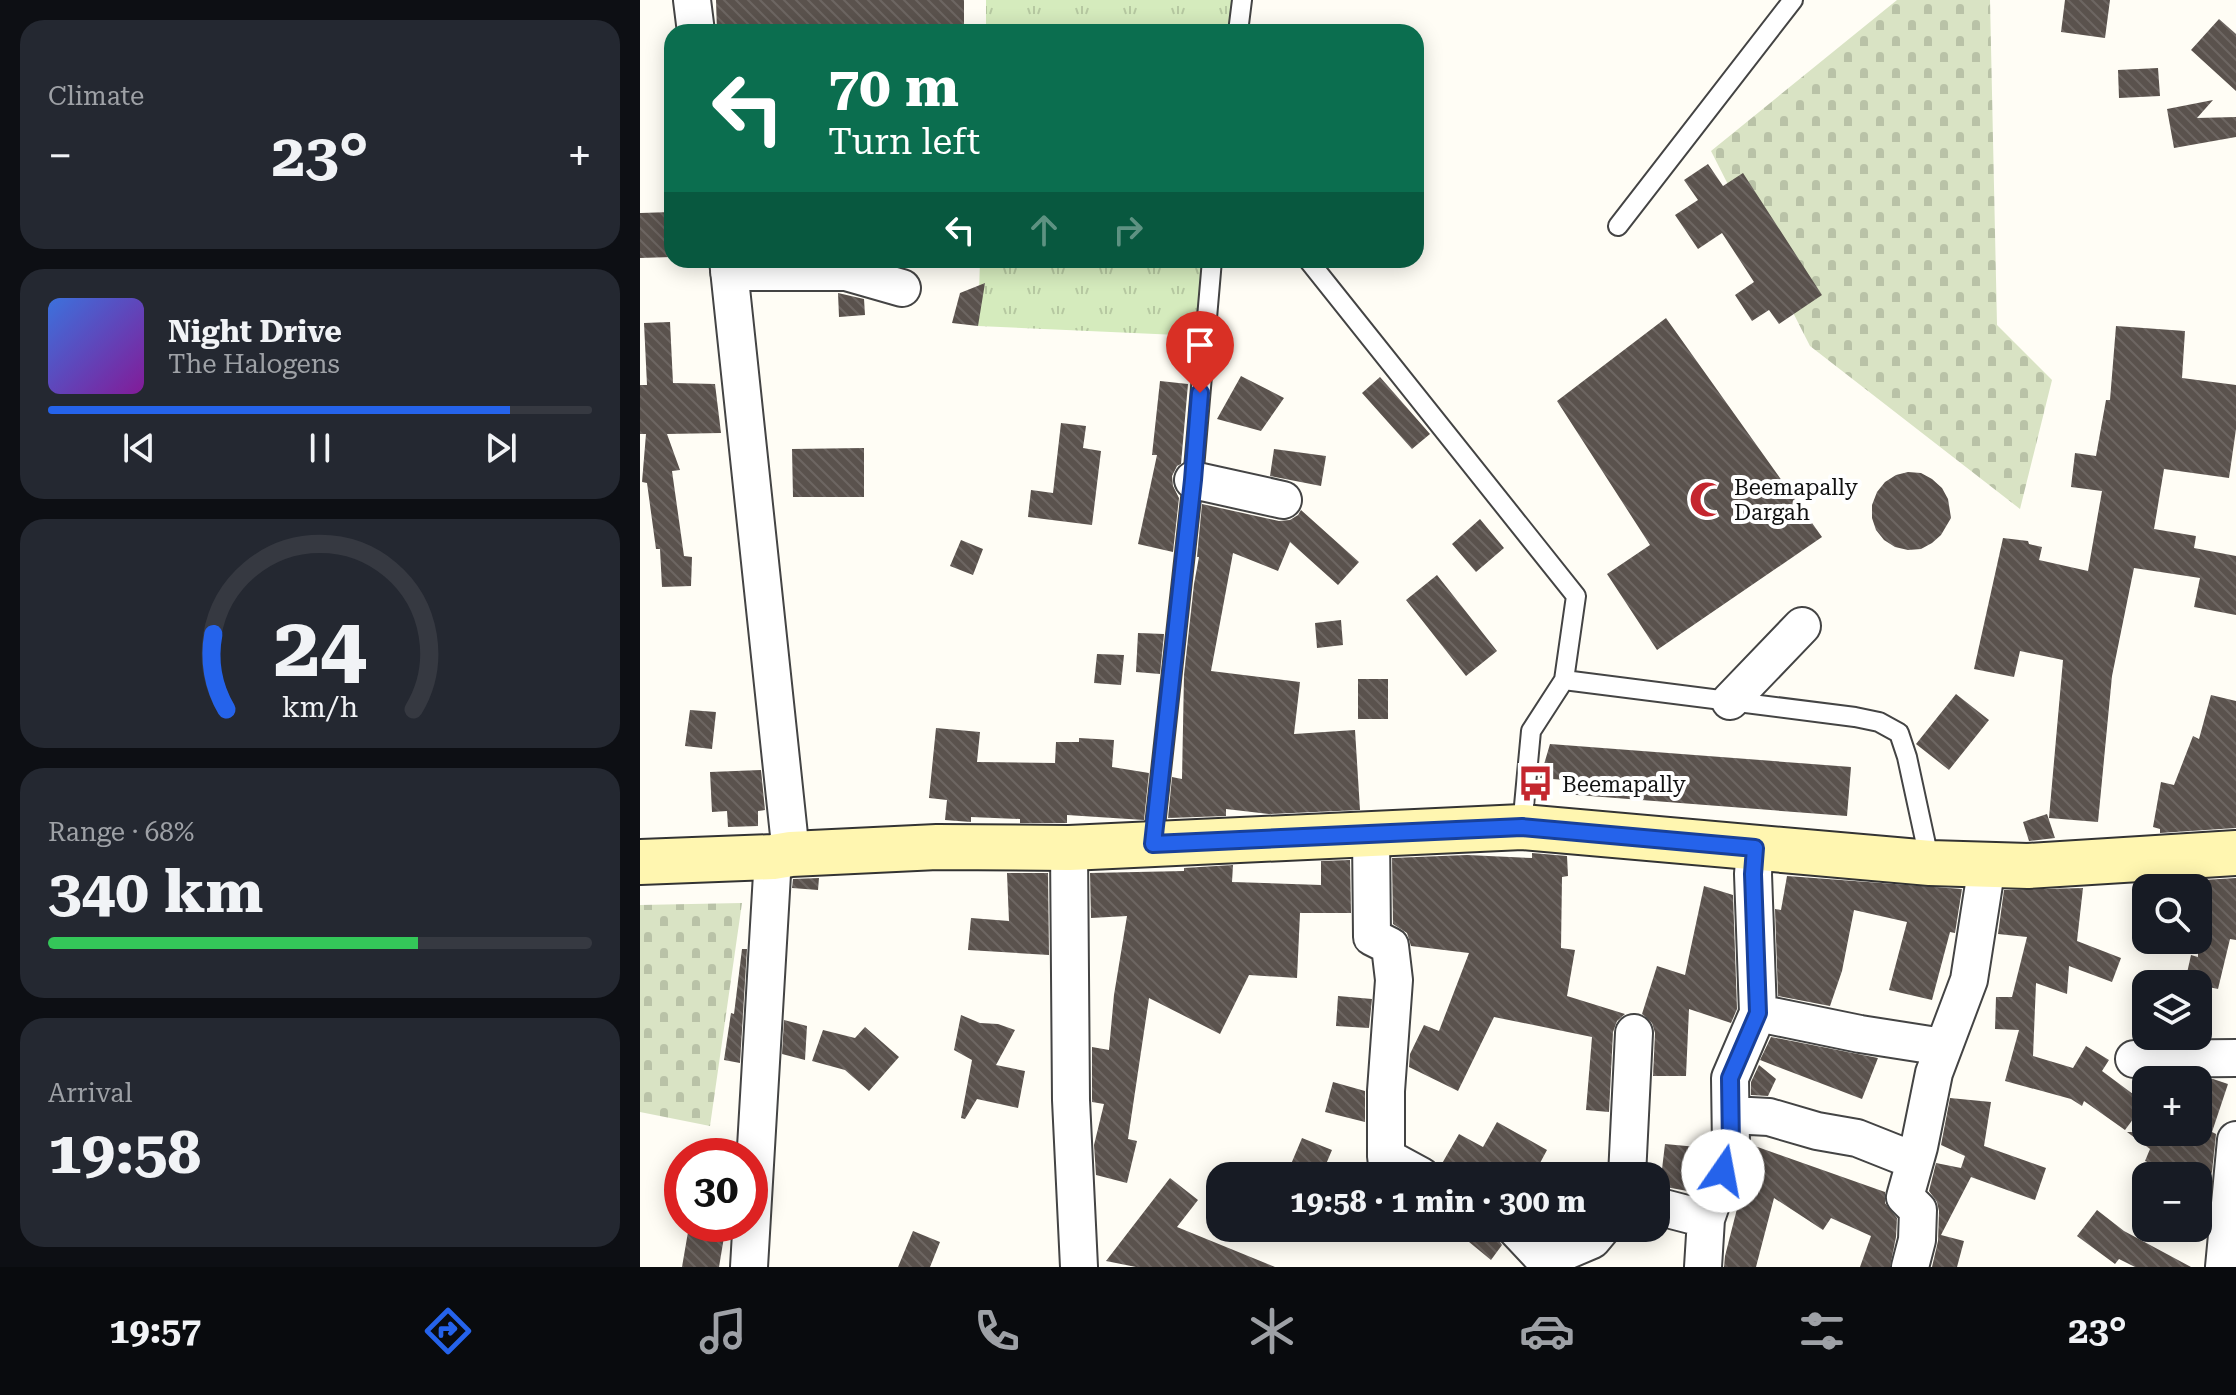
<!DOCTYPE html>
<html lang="en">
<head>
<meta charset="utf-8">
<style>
  body { margin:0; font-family:"Roboto Serif",serif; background:#242831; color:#f1f3f6; height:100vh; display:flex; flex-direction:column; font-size:30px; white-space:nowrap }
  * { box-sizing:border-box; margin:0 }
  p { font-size:26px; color:#9ea1a6 }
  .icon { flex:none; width:44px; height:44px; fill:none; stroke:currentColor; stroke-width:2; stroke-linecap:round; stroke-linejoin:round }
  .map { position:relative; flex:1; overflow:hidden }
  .drawer { display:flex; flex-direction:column; gap:20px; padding:20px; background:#0d0f14; width:640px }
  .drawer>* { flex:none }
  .hud { position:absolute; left:24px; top:24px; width:760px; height:244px; border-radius:24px; box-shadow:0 4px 20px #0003; background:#0b6e4f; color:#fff; overflow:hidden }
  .tools { position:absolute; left:1492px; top:874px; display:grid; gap:16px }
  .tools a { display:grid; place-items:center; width:80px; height:80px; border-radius:16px; background:#171b24; box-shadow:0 4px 20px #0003; font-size:40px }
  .speed { position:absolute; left:24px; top:1138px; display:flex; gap:16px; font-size:40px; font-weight:700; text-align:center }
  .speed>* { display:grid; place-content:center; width:104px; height:104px; border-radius:50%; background:#171b24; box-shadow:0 4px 20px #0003; line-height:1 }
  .speed .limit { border:12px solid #d22; background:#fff; color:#111 }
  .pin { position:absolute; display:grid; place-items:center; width:68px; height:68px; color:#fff; margin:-82px -34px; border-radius:50% 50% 50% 0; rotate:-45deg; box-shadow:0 0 8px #0007 }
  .pin .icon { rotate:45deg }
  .me { position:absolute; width:88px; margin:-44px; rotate:12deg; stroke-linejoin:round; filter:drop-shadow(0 0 6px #0008) }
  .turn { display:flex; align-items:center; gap:28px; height:168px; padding:0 32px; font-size:36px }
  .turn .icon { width:104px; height:104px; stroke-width:2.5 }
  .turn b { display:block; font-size:56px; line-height:68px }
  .lanes { display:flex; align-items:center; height:76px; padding:0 32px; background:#0003; justify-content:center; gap:40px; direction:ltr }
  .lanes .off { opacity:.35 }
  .big { font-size:60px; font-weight:700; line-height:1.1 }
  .drawer .card { flex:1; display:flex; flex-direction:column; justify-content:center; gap:12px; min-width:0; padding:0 28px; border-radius:24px; background:#242831 }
  .drawer .dial { align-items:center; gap:0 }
  .dial svg { height:208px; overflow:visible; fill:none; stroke:#363941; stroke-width:7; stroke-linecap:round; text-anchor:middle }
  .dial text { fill:#f1f3f6; stroke:none }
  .song { display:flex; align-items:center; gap:24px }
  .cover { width:96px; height:96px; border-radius:12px; background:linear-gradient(135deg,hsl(220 70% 55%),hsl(290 70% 35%)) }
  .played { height:8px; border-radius:4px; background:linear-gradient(90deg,#2563eb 85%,#363941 85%) }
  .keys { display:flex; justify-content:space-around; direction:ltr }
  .heat { display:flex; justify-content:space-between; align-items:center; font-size:44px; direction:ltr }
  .charge { height:12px; border-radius:6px; background:linear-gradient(90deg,#34c759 68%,#363941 0) }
  .trip { position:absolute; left:566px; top:1162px; width:464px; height:80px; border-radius:24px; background:#171b24; box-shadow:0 4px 20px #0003; font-weight:700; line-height:80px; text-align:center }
  .menu { display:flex; height:128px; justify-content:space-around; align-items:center; background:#090b0e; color:#9ea1a6 }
  .menu .icon { width:56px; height:56px }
  .menu .active { color:#2563eb }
  .menu b { font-size:36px; color:#f1f3f6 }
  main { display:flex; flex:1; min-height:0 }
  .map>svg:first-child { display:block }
</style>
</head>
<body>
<main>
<section class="drawer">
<div class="card"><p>Climate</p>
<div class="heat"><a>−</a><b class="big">23°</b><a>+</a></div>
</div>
<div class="card">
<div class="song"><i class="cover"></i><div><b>Night Drive</b><p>The Halogens</p></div></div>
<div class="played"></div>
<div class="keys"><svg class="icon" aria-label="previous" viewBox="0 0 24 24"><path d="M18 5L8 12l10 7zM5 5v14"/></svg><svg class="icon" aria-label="pause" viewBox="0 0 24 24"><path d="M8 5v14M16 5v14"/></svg><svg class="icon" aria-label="next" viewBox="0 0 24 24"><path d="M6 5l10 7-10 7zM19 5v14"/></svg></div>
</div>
<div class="card dial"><svg viewBox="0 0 100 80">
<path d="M14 69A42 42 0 1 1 86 69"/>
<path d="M14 69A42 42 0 0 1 9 40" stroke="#2563eb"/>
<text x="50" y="56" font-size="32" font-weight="700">24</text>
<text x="50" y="72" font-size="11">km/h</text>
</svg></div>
<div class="card"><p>Range · 68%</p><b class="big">340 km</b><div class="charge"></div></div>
<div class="card"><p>Arrival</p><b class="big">19:58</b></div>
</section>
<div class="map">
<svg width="1596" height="1267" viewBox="0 0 1596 1267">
  <defs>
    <pattern id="cemetery-stones" width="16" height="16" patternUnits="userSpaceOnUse" patternTransform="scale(2)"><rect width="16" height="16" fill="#d9e3c4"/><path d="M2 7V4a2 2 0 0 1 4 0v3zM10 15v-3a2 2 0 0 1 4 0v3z" fill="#b9c2a7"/></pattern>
    <pattern id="park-tufts" width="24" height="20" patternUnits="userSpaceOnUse" patternTransform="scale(2)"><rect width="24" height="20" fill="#d5ebbd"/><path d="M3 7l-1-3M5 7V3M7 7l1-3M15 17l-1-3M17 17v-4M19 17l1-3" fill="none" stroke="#b6c8a1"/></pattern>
    <pattern id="building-back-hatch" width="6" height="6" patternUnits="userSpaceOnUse" patternTransform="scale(2)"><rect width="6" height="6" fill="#5a524d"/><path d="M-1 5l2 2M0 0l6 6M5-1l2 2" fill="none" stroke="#6d6662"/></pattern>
  </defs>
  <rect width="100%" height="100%" fill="#fffdf5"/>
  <path fill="url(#cemetery-stones)" d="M 1257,0 L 1350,0 L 1357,325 L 1412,380 L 1380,509 L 1170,346 L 1071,151 Z
    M 102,903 L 70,1126 L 0,1112 L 0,905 Z"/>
  <path fill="url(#park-tufts)" d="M 346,0 L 602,0 L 598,32 L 346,32 Z
    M 340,260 L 568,260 L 560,336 L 338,326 Z"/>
  <path fill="url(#building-back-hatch)" d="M 76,0 L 324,0 L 324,32 L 77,32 Z
    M 1425,0 L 1470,0 L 1465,38 L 1421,32 Z
    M 1579,19 L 1596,34 L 1596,91 L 1551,50 Z
    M 1518,68 L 1520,96 L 1479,98 L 1478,70 Z
    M 1573,100 L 1557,118 L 1596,117 L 1596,137 L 1534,148 L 1527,109 Z
    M 1068,164 L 1083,186 L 1103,173 L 1182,295 L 1139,324 L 1129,310 L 1112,321 L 1095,295 L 1114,282 L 1082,233 L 1058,249 L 1035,215 L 1058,200 L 1044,180 Z
    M 32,212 L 32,257 L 0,258 L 0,213 Z
    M 345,283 L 338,326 L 312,323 L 320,293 Z
    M 198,293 L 224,299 L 225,315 L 199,317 Z
    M 1026,318 L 1182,537 L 1017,650 L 967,574 L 1010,545 L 917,401 Z
    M 30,322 L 33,383 L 75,384 L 81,433 L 27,434 L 40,470 L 32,471 L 44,556 L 52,557 L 51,586 L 22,587 L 20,549 L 16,549 L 7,483 L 2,482 L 6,434 L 0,434 L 0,385 L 7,385 L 4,323 Z
    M 1476,326 L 1545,331 L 1542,378 L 1596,385 L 1596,429 L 1589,478 L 1524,469 L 1514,529 L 1556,536 L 1554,548 L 1596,556 L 1596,615 L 1554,607 L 1560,578 L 1494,568 L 1472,676 L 1458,822 L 1409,818 L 1423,660 L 1380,651 L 1374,677 L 1334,669 L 1363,538 L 1388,541 L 1389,544 L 1402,547 L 1399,560 L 1448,571 L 1462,491 L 1431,487 L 1435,453 L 1456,456 L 1466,400 L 1470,400 Z
    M 601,376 L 644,398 L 621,431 L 577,419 Z
    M 740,377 L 790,434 L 772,449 L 722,393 Z
    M 520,381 L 548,384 L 541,464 L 537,466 L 532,476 L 533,486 L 539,498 L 533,552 L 498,544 L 517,455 L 512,455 Z
    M 421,423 L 446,426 L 443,448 L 461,451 L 452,525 L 388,517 L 391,490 L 413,493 Z
    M 224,448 L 224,497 L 153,497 L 152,449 Z
    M 634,449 L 686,456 L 681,486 L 630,476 Z
    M 1268,472 L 1281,473 L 1292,479 L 1302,488 L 1308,499 L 1311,518 L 1301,535 L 1292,543 L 1281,549 L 1268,550 L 1255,547 L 1244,540 L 1236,530 L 1232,518 L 1232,505 L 1237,492 L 1245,482 L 1256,475 Z
    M 562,504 L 639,521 L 650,520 L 658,515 L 661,510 L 719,562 L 698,585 L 650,542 L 638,571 L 593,553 L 571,671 L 660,682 L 654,734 L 715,730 L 720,810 L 629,814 L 586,809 L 586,816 L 528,818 L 532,777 L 542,779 L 544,675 L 554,584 L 559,557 L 557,557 Z
    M 840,519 L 864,548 L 836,572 L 812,544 Z
    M 321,540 L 343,549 L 333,575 L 310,566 Z
    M 797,575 L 857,651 L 826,676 L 766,600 Z
    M 701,620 L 703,645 L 677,648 L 675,623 Z
    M 498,633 L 524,634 L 520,674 L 496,672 Z
    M 457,654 L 484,655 L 481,685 L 454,683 Z
    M 718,679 L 748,679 L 748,719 L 718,719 Z
    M 1316,694 L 1349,720 L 1309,770 L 1276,744 Z
    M 1571,695 L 1596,701 L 1596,828 L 1520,833 L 1520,829 L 1513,827 L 1521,782 L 1534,785 L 1553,736 L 1559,739 Z
    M 50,710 L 76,712 L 72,749 L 45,746 Z
    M 296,728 L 340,732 L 337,762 L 415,763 L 416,742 L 439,742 L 439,738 L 474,740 L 472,767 L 509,773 L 504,820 L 427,815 L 427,823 L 380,823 L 380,819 L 331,817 L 331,822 L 305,820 L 307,800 L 289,798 Z
    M 910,744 L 1211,767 L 1207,816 L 924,794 L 925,780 L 900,778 Z
    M 121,770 L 125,810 L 118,811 L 118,826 L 88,827 L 87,811 L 72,812 L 70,772 Z
    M 1407,814 L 1415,838 L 1389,841 L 1383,822 Z
    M 892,853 L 927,856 L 928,876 L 922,877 L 921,948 L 935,950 L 927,996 L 985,1014 L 977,1021 L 973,1032 L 969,1112 L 946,1110 L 952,1037 L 854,1017 L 818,1091 L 769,1067 L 770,1054 L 784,1025 L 799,1031 L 829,953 L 771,946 L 767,933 L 753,924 L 752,858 L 827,855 L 892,858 Z
    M 710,860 L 711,913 L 660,913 L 657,978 L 609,975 L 580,1034 L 509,998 L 488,1139 L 497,1141 L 487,1183 L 456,1175 L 454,1145 L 464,1104 L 452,1102 L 452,1047 L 469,1050 L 474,995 L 487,916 L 451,918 L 450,873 L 544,871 L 544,868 L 593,865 L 592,882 L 681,885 L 681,861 Z
    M 367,873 L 408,873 L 409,955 L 328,950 L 331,918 L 369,921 Z
    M 1147,876 L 1322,889 L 1315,933 L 1310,932 L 1292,1000 L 1249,990 L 1267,922 L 1214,910 L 1202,971 L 1190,1006 L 1138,996 L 1135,909 L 1141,910 Z
    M 179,878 L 178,890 L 152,888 L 153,879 Z
    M 1596,878 L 1596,940 L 1590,939 L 1578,989 L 1545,982 L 1551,955 L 1558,957 L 1558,888 L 1514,888 L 1514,883 Z
    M 1064,886 L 1093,895 L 1097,1009 L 1091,1023 L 1049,1009 L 1046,1076 L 1013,1076 L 1015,1033 L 1012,1023 L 1002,1014 L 1017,966 L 1045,975 Z
    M 1443,888 L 1437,941 L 1481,958 L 1472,982 L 1429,966 L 1427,994 L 1396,983 L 1393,1056 L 1433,1068 L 1446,1046 L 1469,1060 L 1462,1071 L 1505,1103 L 1485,1130 L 1444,1101 L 1442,1106 L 1431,1099 L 1365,1081 L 1379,1030 L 1355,1029 L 1356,997 L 1372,997 L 1387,937 L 1358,934 L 1364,890 Z
    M 102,949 L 107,949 L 100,1063 L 84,1060 L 91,1013 L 94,1014 Z
    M 698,996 L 732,999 L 729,1028 L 696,1026 Z
    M 321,1015 L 340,1023 L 358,1024 L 375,1030 L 356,1065 L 385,1071 L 378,1108 L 337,1099 L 325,1119 L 321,1118 L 332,1060 L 314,1050 Z
    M 144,1020 L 167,1026 L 165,1060 L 142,1054 Z
    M 225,1027 L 259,1057 L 229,1091 L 205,1070 L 172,1061 L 183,1030 L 215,1038 Z
    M 1131,1037 L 1238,1058 L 1222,1099 L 1120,1060 Z
    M 1119,1065 L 1136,1079 L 1128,1096 L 1111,1095 L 1111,1082 Z
    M 1558,1079 L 1573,1079 L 1588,1084 L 1572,1132 L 1576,1134 L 1572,1172 L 1566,1186 L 1558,1183 L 1558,1176 L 1541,1176 L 1505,1161 L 1510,1149 L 1487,1132 L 1558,1132 Z
    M 693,1082 L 725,1091 L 725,1122 L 685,1112 Z
    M 1310,1098 L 1351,1102 L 1344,1146 L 1406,1168 L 1395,1200 L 1331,1177 L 1301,1235 L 1324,1241 L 1317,1267 L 1292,1267 L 1298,1241 L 1299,1211 L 1297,1202 L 1289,1191 L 1296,1163 L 1321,1168 L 1325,1156 L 1301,1145 Z
    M 857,1122 L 907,1150 L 893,1176 L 815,1176 L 800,1167 L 819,1134 L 843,1147 Z
    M 662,1138 L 692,1150 L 681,1176 L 646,1176 Z
    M 1025,1144 L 1068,1148 L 1053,1192 L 1020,1186 Z
    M 1112,1145 L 1245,1192 L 1245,1203 L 1257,1218 L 1256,1237 L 1250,1267 L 1220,1267 L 1231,1236 L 1191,1218 L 1183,1230 L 1134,1198 L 1116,1267 L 1084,1267 L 1085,1256 L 1100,1197 L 1096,1196 L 1111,1154 Z
    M 530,1178 L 558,1200 L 537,1227 L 635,1267 L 496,1267 L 466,1261 Z
    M 1457,1210 L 1484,1231 L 1551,1267 L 1495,1267 L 1479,1259 L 1475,1264 L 1437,1236 Z
    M 812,1228 L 855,1228 L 855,1234 L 862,1245 L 851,1260 Z
    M 273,1231 L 300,1242 L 290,1267 L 258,1267 Z
    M 48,1232 L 84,1237 L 79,1267 L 42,1267 Z"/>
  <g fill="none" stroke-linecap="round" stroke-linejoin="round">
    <defs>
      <path id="lane" d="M 598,32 L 602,0
        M 978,226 L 1153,0
        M 668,260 L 936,596 L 924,680 L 1215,717 L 1239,722 L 1259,733 L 1267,757 L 1290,863
        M 882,827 L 891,731 L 924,680
        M 513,844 L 553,480 L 572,260"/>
      <path id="street" d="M 52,0 L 56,32
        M 88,260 L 151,854
        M 89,272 L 206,272 L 262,288
        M 553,480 L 643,500
        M 1090,701 L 1162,626
        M 731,834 L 732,937 L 750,946 L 754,980 L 746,1091 L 746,1157 L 781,1176
        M 429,848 L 431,1100 L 439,1267
        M 1118,1013 L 1220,1034 L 1303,1047
        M 1494,1059 L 1596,1058
        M 1091,1115 L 1129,1117 L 1177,1131 L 1217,1138 L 1275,1161
        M 987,1176 L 994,1033
        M 1016,1206 L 1066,1219
        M 875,1228 L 905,1260 L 905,1267
        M 905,1260 L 952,1240 L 962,1228
        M 109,1267 L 133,857
        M 1063,1267 L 1066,1219 L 1091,1147 L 1090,1078 L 1118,1013 L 1113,874 L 1115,848
        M 1270,1267 L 1277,1240 L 1278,1210 L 1265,1197 L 1279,1147 L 1294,1073 L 1329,980 L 1347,865
        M 1584,1267 L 1596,1140"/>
      <path id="secondary" d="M 0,862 L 133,857 L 151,854 L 297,847 L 429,848 L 882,827 L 1290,863 L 1388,866 L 1596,853"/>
    </defs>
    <use href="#lane" stroke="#444" stroke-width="22"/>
    <use href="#street" stroke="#444" stroke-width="40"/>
    <use href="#secondary" stroke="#333" stroke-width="48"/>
    <use href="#lane" stroke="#fff" stroke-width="18"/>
    <use href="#street" stroke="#fff" stroke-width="36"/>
    <use href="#secondary" stroke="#fff6b0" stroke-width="44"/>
  </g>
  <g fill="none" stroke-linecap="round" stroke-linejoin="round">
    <defs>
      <path id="route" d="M 560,393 L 553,480 L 513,844 L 882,827 L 1115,848 L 1113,874 L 1118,1013 L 1090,1078 L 1091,1147 L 1083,1171"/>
    </defs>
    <use href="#route" stroke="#184099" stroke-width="20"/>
    <use href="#route" stroke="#2563eb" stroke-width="14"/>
  </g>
  <defs>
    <symbol id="mosque-bare" viewBox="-9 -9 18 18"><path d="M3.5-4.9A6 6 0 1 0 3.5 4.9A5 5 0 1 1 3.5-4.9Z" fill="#c4262e" stroke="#fff" stroke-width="2.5" paint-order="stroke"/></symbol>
    <symbol id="bus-bare" viewBox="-9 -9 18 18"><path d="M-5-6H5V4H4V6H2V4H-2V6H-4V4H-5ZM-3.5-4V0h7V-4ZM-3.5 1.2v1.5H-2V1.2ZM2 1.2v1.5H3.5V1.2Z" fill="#c4262e" stroke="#fff" stroke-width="2.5" paint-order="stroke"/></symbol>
  </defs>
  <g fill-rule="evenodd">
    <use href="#mosque-bare" x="1042" y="474" width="51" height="51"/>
    <use href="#bus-bare" x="870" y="758" width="51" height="51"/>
  </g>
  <g text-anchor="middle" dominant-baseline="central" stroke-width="8" stroke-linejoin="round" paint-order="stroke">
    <g font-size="22" fill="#111" stroke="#fff" text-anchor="start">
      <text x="1094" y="487">Beemapally<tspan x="1094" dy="25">Dargah</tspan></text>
      <text x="922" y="784">Beemapally</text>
    </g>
  </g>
</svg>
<div class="tools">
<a><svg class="icon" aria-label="search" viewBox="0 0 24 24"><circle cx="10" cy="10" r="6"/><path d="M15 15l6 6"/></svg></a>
<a><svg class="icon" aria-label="layers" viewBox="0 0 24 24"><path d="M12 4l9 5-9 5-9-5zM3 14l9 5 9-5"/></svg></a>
<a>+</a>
<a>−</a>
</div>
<div class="speed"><div class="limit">30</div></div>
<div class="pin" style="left:560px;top:393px;background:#d93025"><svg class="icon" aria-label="arrive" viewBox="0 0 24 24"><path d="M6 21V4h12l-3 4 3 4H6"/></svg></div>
<svg class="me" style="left:1083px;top:1171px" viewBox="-20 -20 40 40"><circle r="19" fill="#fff"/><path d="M0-13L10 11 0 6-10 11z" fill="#2563eb"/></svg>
<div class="trip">19:58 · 1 min · 300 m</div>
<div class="hud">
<div class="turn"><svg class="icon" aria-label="left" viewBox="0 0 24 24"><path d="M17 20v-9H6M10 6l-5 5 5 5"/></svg><div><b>70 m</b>Turn left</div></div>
<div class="lanes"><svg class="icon" aria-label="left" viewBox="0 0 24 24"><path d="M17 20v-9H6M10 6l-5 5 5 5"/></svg><svg class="icon off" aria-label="ahead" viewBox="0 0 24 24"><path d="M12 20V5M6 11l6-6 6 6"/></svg><svg class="icon off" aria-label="right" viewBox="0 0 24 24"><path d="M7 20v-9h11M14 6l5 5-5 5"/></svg></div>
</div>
</div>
</main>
<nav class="menu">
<b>19:57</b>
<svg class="icon active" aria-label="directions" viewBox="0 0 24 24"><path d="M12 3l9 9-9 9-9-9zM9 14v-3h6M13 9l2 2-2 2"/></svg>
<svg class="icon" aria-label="music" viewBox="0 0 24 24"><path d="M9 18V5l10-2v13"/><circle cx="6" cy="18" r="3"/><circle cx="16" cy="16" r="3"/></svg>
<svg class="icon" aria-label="phone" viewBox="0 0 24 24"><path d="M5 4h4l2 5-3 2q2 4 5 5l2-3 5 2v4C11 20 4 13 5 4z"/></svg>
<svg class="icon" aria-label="climate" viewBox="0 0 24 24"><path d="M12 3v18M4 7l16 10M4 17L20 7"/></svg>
<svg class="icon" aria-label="car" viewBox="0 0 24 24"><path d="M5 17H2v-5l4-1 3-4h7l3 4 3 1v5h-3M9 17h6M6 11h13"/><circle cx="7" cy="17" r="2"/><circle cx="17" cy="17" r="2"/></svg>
<svg class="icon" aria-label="filters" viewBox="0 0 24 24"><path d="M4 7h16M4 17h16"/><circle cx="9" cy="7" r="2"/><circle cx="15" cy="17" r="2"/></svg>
<b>23°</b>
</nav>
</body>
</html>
